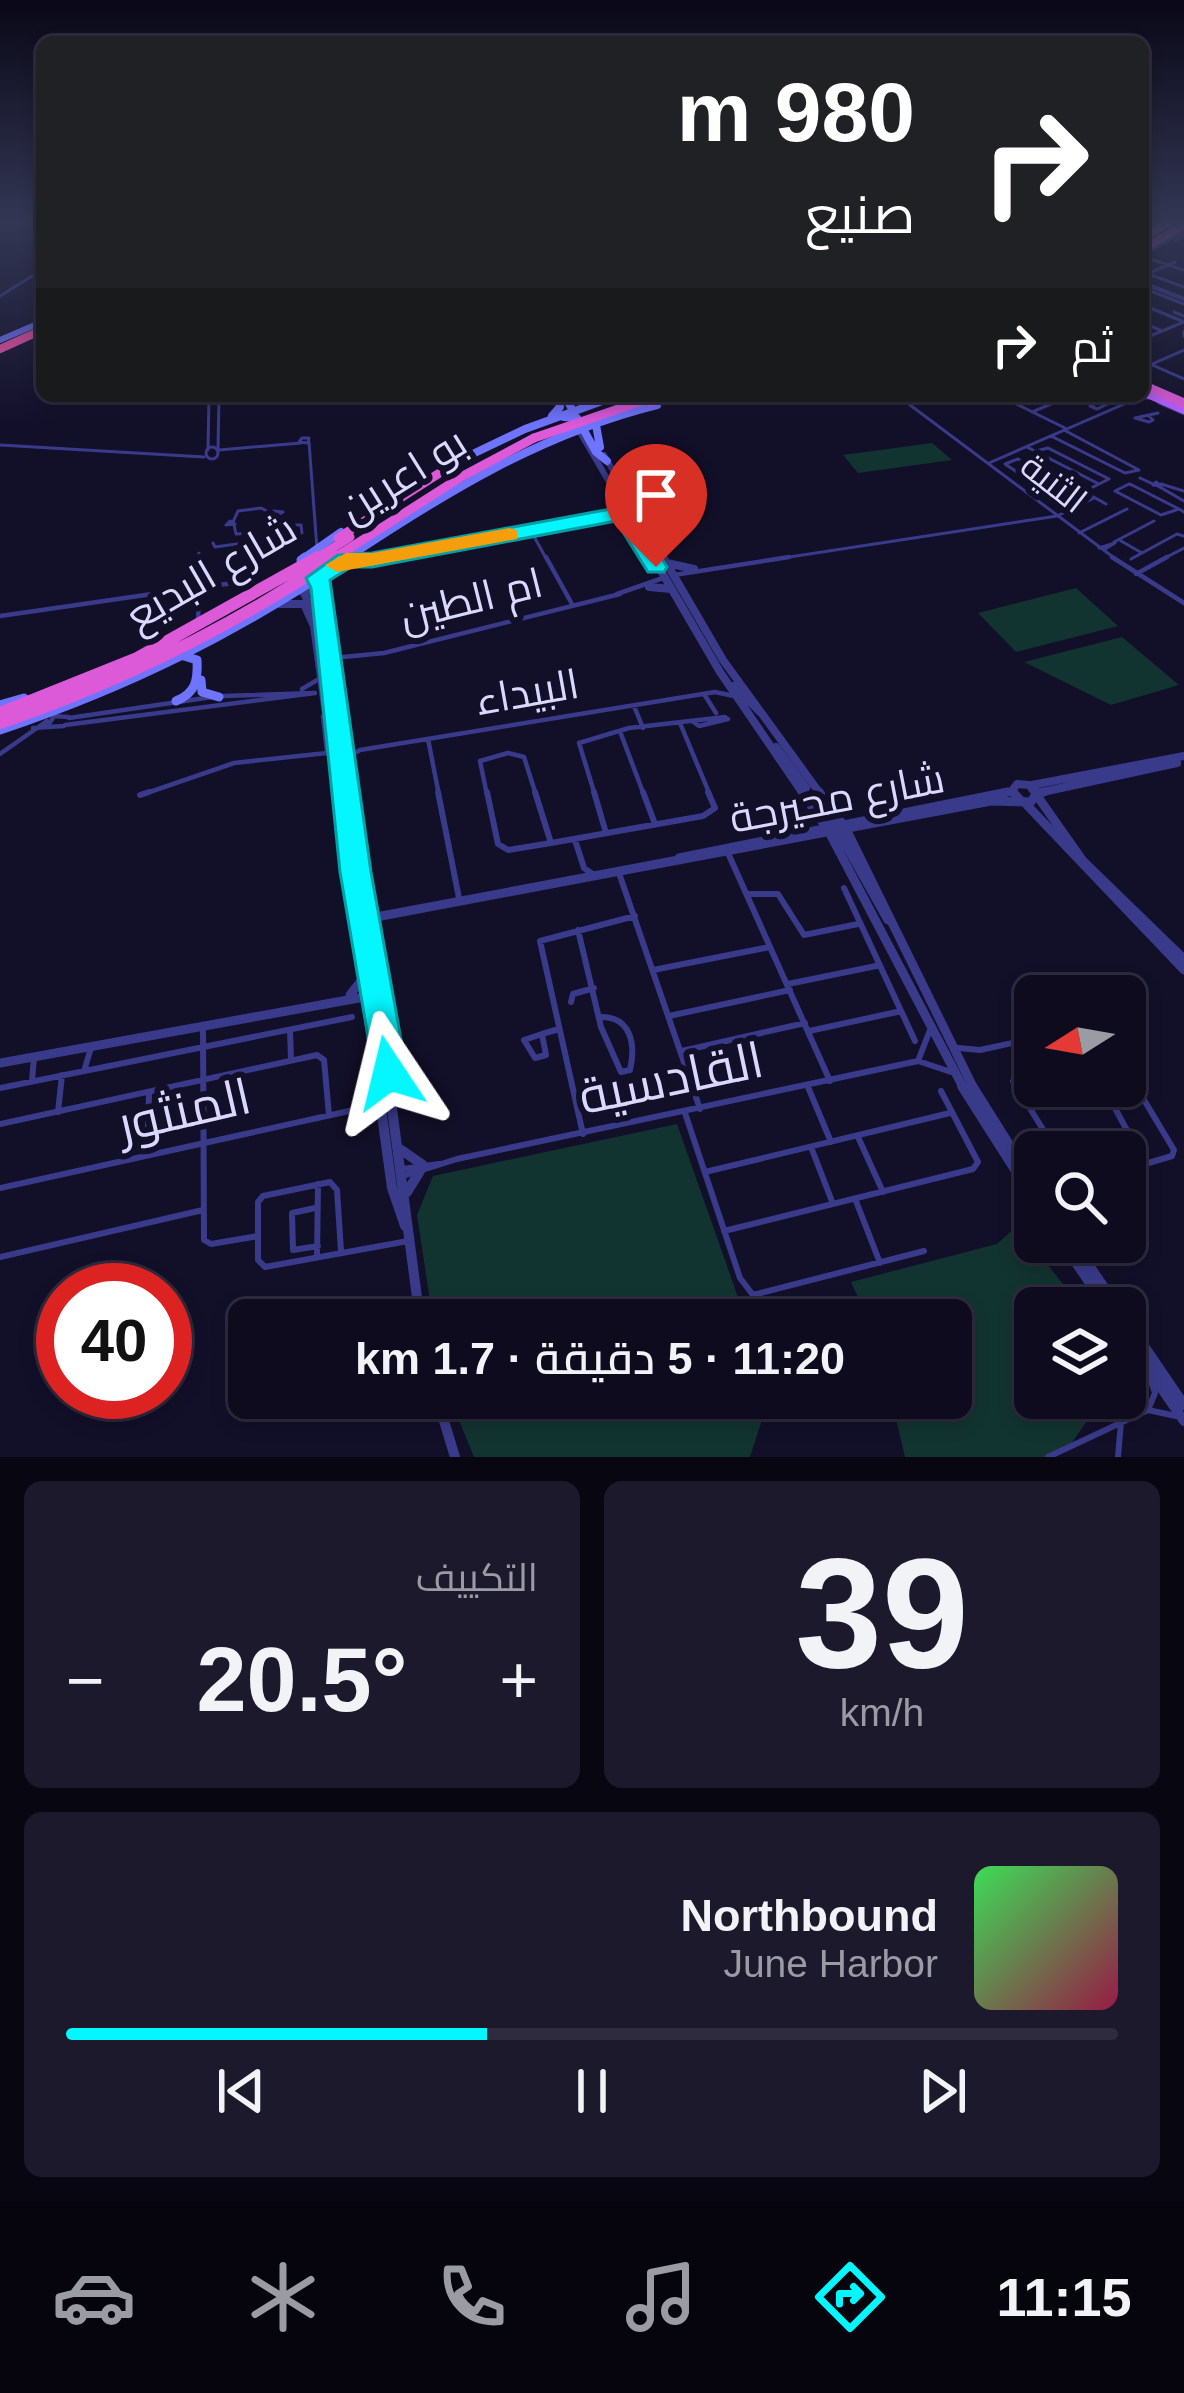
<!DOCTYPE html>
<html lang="ar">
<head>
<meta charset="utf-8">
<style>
  body { margin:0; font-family:Arial,Cairo,sans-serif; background:#1c192c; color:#f1f3f6; direction:rtl; height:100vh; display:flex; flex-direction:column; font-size:45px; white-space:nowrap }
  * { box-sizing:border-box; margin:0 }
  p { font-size:39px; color:#9b9ba4 }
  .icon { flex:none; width:66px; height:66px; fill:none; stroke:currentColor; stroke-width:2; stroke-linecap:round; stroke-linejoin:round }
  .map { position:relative; height:1457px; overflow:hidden; direction:ltr }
  .sheet { display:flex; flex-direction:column; gap:24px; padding:24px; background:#080611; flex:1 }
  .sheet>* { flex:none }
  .banner { position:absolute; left:36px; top:36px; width:1113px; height:366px; border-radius:18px; box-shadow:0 6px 18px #0003,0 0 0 3px #2e2b3d; direction:rtl; background:#202124; color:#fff; overflow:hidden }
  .needle { width:78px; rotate:259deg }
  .controls { position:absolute; left:1014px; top:975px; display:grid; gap:24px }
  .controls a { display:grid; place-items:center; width:132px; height:132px; border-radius:18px; background:#0e0b1f; box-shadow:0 6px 18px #0003,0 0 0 3px #2e2b3d; font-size:60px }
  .speed { position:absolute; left:36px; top:1263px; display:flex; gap:24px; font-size:60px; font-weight:700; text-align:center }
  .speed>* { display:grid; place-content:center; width:156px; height:156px; border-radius:50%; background:#0e0b1f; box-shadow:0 6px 18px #0003,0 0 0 3px #2e2b3d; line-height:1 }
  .speed .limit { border:18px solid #d22; background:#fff; color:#111 }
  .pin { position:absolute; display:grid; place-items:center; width:102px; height:102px; color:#fff; margin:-123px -51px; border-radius:50% 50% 50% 0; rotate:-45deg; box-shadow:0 0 12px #0007 }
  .pin .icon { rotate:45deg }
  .me { position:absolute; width:132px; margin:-66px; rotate:350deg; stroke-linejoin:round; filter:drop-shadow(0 0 9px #0008) }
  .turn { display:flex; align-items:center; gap:42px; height:252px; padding:0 36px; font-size:54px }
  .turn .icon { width:156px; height:156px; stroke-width:2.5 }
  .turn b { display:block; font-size:84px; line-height:102px }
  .then { display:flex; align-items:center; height:114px; padding:0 36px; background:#0003; gap:24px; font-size:45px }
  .big { font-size:90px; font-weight:600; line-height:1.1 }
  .sheet .card { flex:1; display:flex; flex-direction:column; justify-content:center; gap:18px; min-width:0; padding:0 42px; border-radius:18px; background:#1c192c }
  .sheet .dial { align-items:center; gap:0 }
  .dial b { font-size:156px; line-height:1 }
  .song { display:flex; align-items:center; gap:36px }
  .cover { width:144px; height:144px; border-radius:18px; background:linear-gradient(135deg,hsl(130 70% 55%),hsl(340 70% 35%)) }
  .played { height:12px; border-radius:6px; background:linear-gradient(90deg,#04f6ff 40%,#2e2b3d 40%) }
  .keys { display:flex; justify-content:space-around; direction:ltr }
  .heat { display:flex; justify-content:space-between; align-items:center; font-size:66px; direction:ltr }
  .sheet .tiles { flex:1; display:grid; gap:24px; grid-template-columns:1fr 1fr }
  .card:last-child { grid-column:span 2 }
  .trip { position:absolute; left:228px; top:1299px; width:744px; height:120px; border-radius:18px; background:#0e0b1f; box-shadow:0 6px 18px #0003,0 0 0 3px #2e2b3d; font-weight:600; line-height:120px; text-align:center; direction:rtl }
  .menu { display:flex; height:192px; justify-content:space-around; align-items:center; background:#06040c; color:#9b9ba4 }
  .menu .icon { width:84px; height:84px }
  .menu .on { color:#04f6ff }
  .menu b { font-size:54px; color:#f1f3f6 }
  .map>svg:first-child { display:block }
</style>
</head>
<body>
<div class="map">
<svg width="1184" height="1457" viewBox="0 0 1184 1457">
  <rect width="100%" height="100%" fill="#120f29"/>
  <path fill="#123430" d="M 932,443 L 952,460 L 858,473 L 843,455 Z
    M 1076,588 L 1118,626 L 1016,652 L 978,613 Z
    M 1122,637 L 1179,685 L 1111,705 L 1024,662 Z
    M 677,1124 L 746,1320 L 433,1320 L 417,1215 L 433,1176 Z
    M 1017,1226 L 1082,1308 L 1035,1308 L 1035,1398 L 1103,1398 L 1071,1444 L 1045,1457 L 905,1457 L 891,1398 L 951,1398 L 951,1320 L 808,1320 L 861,1304 L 851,1282 L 997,1244 Z
    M 450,1398 L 769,1398 L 750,1457 L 474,1457 Z"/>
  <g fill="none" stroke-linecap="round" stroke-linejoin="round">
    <path stroke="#393b8a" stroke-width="3" d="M 1175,241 L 1184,235
      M 1147,258 L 1184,270
      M 1143,272 L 1184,287
      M 1147,274 L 1175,262
      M 1143,288 L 1184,304
      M 0,296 L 42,270
      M 1143,305 L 1182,321
      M 1174,312 L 1184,316
      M 1143,323 L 1160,330
      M 1184,331 L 1184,336
      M 1143,339 L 1184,322
      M 1150,364 L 1184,379
      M 1143,368 L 1184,350
      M 898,396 L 1117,560
      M 1000,396 L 1065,428
      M 1031,396 L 1049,405
      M 1107,398 L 1114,401 L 1097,409 L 1090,406 Z
      M 806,399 L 819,396
      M 1159,403 L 1184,414
      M 1032,412 L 1070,396
      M 1149,416 L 1153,420 L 1149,422 L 1135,418 L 1158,413
      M 1051,436 L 1125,473 L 1139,470 L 1064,430
      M 302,438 L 309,438 L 308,443 L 299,442 Z
      M 309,442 L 317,549
      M 0,445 L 204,457
      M206 453a6 6 0 1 1 12 0a6 6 0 1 1-12 0Z
      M 1027,447 L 1097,483
      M 208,450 L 209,396
      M 218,450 L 219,396
      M 219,450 L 301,443
      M 1036,451 L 1048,448 L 1109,479 L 1093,487
      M 989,463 L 1138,398 L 1149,398
      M 1140,478 L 1153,484
      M 1032,482 L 1005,464 L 1018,459 L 1048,474
      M 1156,482 L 1161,486 L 1153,485 Z
      M 1034,483 L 1059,497 L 1076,491 L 1051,476
      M 1129,484 L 1132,485 L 1179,509 L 1161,515 L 1115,491 Z
      M 1161,484 L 1184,491
      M 1158,486 L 1184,501
      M 1083,491 L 1106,504
      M 1179,509 L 1184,512
      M 230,521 L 235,524 L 226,525 Z
      M 233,522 L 238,511 L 261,508 L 276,516 L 283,512 L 273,511
      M 234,525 L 236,534 L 250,533 L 251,542 L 302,533 L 301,525 L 291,525
      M 531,531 L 547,560
      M 1079,533 L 1127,509
      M 1121,541 L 1142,553
      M 1114,542 L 1154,521
      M 213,543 L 215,547 L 251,542
      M 1099,548 L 1115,543 L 1105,549
      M 199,553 L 199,560
      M 1131,559 L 1177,534 L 1184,536
      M 348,560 L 381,559 L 626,515
      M 770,560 L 1057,516 L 1094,498
      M 1161,560 L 1184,548"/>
    <path stroke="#393b8a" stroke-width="4.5" d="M 546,557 L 572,604
      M 1112,557 L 1184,603
      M 348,560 L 391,557
      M 1136,574 L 1167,557
      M 674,575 L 789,557
      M 198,578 L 193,571 L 199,557
      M 200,585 L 203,587 L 196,591 L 195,586 Z
      M 203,587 L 250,581
      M 617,594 L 663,578
      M 0,616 L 194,588
      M 198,621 L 199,590
      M 333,658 L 384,653 L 620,594
      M 302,689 L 319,679
      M 704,694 L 716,713
      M 634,706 L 643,728
      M 323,716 L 327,752
      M 69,718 L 212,697
      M 680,723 L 710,795
      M 65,725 L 315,693 L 223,696
      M 47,727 L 54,716 L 68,717
      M 33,728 L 64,726
      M 342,733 L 343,774
      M 621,734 L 644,795
      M 428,739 L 439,795
      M 0,754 L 47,721
      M 346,758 L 360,750 L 715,692 L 734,696
      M 141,795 L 234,763 L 327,753
      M 487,795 L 480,761 L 508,753 L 524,757 L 536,795
      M 595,795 L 579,743 L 629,728 L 725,717 L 728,719 L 699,726 L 692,721"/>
    <path stroke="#393b8a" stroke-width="6" d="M 438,792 L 459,898
      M 487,792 L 498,844 L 508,850 L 551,843
      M 535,792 L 551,843
      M 594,792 L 606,833
      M 643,792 L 655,824
      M 140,795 L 149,792
      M 575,840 L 584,868 L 594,875
      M 551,843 L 703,816 L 715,808 L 708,792
      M 728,853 L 830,1081
      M 619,873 L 700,1109
      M 844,888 L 915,1041
      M 748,894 L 778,894 L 804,935 L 858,924
      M 578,930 L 601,1027 L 621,1072 L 630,1070 C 636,1044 631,1017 601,1017
      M 653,970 L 770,947
      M 788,984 L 876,966
      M 571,1002 L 573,994 L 594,988
      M 669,1016 L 790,990
      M 203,1028 L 204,1240 L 211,1244 L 258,1236 L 258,1202 L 263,1196 L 330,1182 L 337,1190 L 341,1251
      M 290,1030 L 291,1060
      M 809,1031 L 897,1012
      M 542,1034 L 546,1055 L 535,1058 L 524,1040 Z
      M 542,1034 L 559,1029
      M 958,1048 L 980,1050 L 1035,1038
      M 682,1051 L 805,1023
      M 918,1061 L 930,1030
      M 1125,1068 L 1174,1150 L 1172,1156 L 1125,1170
      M 1035,1069 L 1017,1073 L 1013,1081 L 1057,1152 L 1129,1134 L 1103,1086
      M 84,1071 L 91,1048
      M 32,1081 L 34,1057
      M 808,1087 L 831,1142
      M 0,1088 L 352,1017
      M 1106,1090 L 1136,1084
      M 1109,1096 L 1139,1089
      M 58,1112 L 62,1075
      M 685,1113 L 740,1278 L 753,1295 L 924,1251
      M 0,1124 L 317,1055 L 324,1060 L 329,1115
      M 583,1134 L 540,941 L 635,916
      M 858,1137 L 883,1192
      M 811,1147 L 833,1204
      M 147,1155 L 149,1095
      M 403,1169 L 439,1164
      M 705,1172 L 950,1113
      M 403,1176 L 457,1159 L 918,1061 L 951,1072
      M 0,1188 L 381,1104
      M 856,1201 L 880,1263
      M 315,1208 L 292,1213 L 293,1250 L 318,1246
      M 724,1231 L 973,1169 L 978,1162 L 941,1091
      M 258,1236 L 258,1260 L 265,1267 L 408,1241
      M 0,1257 L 203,1210
      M 317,1257 L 318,1184
      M 1148,1410 L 1155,1393 L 1151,1381
      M 1048,1457 L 1148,1410 L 1176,1416
      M 1118,1457 L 1121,1422"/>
    <path stroke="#393b8a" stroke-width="4.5" d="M 1143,254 L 1184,231
      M 1143,283 L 1184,299"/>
    <path stroke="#393b8a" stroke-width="6" d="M 578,429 L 655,560
      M 604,455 L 665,560"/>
    <path stroke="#393b8a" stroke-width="8" d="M 653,557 L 720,672 L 804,795
      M 663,557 L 723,660 L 821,795
      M 667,563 L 694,569
      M 317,578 L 322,586 L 345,795
      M 649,587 L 671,589
      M 280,604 L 304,604 L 314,626 L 337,795
      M 312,608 L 303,592 L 315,590 L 319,601
      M 734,686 L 761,713
      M 776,747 L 806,788
      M 1032,785 L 1184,756
      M 1038,793 L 1177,763
      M 993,795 L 1012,791
      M 1015,795 L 1012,791 L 1017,784 L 1029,785 L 1037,795"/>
    <path stroke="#393b8a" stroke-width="9" d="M 337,792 L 378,1089
      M 345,792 L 390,1089
      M 802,792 L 829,832 L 964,1089
      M 819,792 L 846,829 L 974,1089
      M 1013,792 L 1020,800
      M 1038,793 L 1044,792
      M 1038,797 L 1083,861 L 1184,959
      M 815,800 L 835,826
      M 1024,802 L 1184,970
      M 837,829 L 888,920
      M 679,858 L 1008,792
      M 355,921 L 991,801 L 1031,802 L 1037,792
      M 350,995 L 364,977
      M 0,1063 L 370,996"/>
    <path stroke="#393b8a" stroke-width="10" d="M 378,1086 L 392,1188 L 405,1226
      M 389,1086 L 420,1320
      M 962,1086 L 1035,1201
      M 972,1086 L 1035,1186
      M 400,1149 L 423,1165
      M 407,1192 L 420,1171
      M 1062,1242 L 1107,1308
      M 1073,1242 L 1118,1308
      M 1125,1318 L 1184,1405
      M 1125,1335 L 1184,1421
      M 437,1398 L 455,1457"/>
    <path stroke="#6f74ff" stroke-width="6" d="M 0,340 L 42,322"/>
    <path stroke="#6f74ff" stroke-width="8" d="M 565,396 L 574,413
      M 680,400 L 698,396
      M 552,416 L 560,407 L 557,396
      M 564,417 L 577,418 L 596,452 L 607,461
      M 600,447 L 596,425 L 601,420
      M 458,461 L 525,429 L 616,396
      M 301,560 L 341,532
      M 344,560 C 443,494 540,434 657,405"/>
    <path stroke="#6f74ff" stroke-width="9" d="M 301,560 L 305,557
      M 201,680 L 202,692 L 219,697
      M 176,701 C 196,693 198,680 197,660 L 184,656
      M 0,705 L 24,698
      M 0,730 C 130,686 235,634 349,557"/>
    <path stroke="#b95fff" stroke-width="8" d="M 1143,392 L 1184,410"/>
    <path stroke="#dc59d8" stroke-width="8" d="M 1143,249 L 1184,225"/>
    <path stroke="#dc59d8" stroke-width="9" d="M 1143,385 L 1184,403
      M 338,538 L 463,458
      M 314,560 L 350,537
      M 331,560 L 461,477 L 534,438"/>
    <path stroke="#dc59d8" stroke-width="12" d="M 0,713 L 137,658 L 318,557
      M 0,723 C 121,682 230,628 336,557"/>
    <path stroke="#ff53b0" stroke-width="8" d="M 0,349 L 42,330"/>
    <path stroke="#dc59d8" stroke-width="8" d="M 1143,238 L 1168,223"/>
    <path stroke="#dc59d8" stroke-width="9" d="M 650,402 L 683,396
      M 534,438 L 656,396"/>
  </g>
  <linearGradient id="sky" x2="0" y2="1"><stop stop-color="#0a0817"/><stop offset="0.52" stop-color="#333754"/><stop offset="1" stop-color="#333754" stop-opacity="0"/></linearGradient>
  <rect width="1184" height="427" fill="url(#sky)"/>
  <path fill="#04f6ff" stroke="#03a0a6" stroke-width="3" d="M 616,508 L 634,511 L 667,567 L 664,572 L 648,572 L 616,521 L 372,567 L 351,567 L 330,580 L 371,872 L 407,1073 L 402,1084 L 389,1089 L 376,1084 L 340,872 L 311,588 L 306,578 L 338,555 L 372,553 Z"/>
  <path fill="#f59e0b" d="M 509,528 L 517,530 L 517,539 L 337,572 L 325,565 L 346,553 L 372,553 Z"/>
  <g text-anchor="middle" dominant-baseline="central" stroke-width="12" stroke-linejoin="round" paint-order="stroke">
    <g font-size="36" fill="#dad8ff" stroke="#120f29">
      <text transform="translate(1054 483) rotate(38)">الثنية</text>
    </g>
    <g font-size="42" fill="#dad8ff" stroke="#120f29">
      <text transform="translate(403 475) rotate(-32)">بو اعرين</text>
      <text transform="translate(211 572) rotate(-30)">شارع البديع</text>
      <text transform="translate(471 599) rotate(-14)">ام الطين</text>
      <text transform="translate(527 692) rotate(-10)">البيداء</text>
      <text transform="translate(837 798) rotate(-11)">شارع محيرجة</text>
    </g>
    <g font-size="51" fill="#dad8ff" stroke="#120f29">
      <text transform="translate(671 1078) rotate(-12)">القادسية</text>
      <text transform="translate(184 1110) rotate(-13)">المنثور</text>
    </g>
  </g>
</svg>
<div class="controls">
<a><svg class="needle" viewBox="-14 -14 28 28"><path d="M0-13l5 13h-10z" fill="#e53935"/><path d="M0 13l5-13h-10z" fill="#9b9ba4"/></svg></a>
<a><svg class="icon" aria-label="search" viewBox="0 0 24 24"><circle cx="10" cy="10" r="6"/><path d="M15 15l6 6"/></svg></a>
<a><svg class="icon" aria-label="layers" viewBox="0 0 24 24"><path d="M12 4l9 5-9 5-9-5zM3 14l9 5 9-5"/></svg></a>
</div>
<div class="speed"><div class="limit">40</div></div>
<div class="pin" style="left:656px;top:567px;background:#d93025"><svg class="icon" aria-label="arrive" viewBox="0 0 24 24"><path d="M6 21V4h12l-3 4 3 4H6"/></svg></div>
<svg class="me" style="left:389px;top:1073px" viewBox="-20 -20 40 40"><path d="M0-17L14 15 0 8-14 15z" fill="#04f6ff" stroke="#fff" stroke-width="4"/></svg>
<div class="trip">11:20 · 5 دقيقة · 1.7 km</div>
<div class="banner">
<div class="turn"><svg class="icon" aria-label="right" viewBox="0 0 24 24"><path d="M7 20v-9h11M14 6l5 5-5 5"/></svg><div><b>980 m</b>صنيع</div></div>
<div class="then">ثم<svg class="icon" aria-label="right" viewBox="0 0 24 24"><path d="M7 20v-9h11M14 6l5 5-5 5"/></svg></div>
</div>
</div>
<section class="sheet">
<div class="tiles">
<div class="card dial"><b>39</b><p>km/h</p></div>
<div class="card"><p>التكييف</p>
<div class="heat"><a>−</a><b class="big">20.5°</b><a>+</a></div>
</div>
<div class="card">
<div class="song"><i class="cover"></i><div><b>Northbound</b><p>June Harbor</p></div></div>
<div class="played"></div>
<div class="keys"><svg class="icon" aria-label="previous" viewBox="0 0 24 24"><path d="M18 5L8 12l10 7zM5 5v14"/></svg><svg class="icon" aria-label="pause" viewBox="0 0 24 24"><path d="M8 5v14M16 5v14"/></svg><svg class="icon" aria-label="next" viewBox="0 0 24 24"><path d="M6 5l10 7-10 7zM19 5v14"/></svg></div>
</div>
</div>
</section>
<nav class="menu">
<b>11:15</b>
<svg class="icon on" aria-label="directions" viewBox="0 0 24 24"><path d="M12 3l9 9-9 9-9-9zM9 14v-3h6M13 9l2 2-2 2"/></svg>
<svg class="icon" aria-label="music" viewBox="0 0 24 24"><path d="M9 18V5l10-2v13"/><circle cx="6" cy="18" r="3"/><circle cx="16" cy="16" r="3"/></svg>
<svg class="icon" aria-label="phone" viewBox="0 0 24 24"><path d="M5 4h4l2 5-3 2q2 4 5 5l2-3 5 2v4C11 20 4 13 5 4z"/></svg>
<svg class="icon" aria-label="climate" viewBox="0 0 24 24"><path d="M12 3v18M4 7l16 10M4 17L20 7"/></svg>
<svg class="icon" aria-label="car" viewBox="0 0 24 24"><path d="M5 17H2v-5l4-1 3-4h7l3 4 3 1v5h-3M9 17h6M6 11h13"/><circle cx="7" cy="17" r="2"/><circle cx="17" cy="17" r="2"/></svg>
</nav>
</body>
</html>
